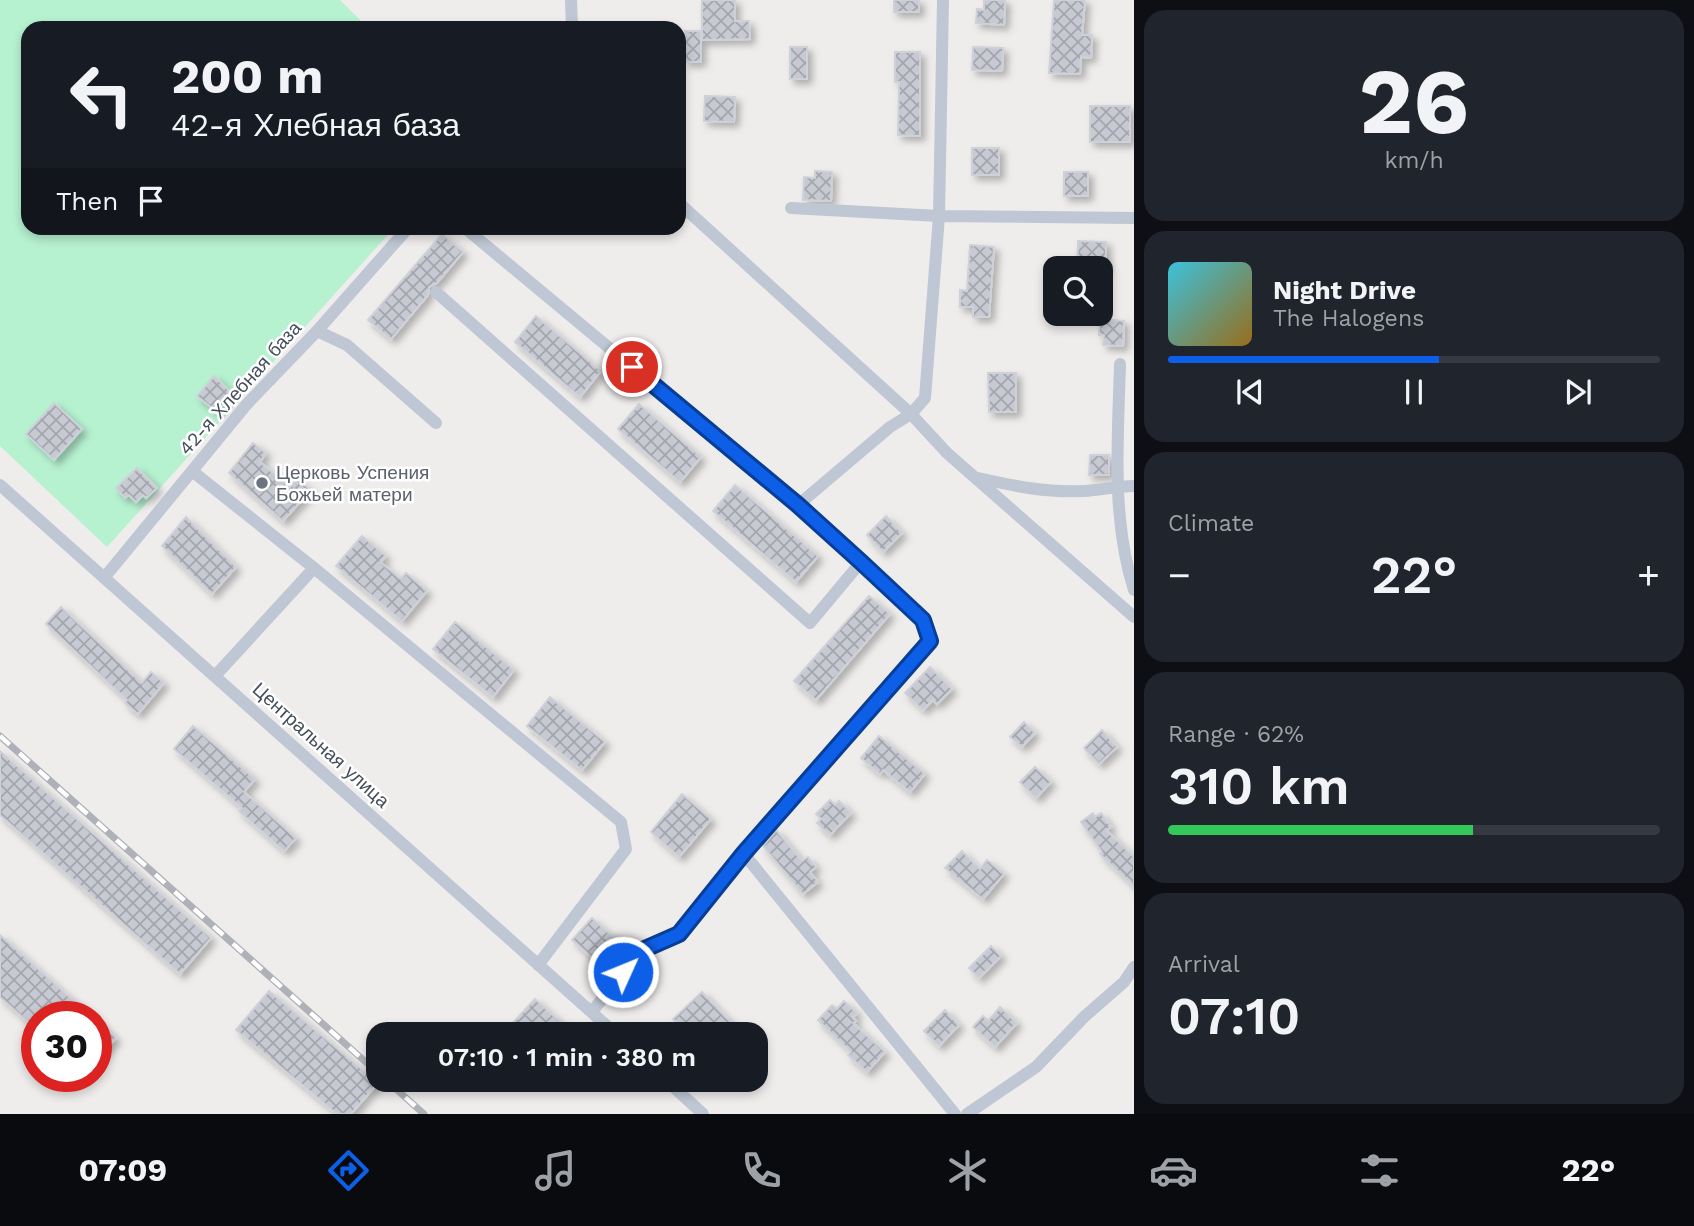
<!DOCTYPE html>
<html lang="en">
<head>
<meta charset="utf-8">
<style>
  body { margin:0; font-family:"Work Sans",sans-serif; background:#20242c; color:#f1f3f6; height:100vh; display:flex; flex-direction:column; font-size:26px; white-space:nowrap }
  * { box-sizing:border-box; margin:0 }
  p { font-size:23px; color:#9ea1a6 }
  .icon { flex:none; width:38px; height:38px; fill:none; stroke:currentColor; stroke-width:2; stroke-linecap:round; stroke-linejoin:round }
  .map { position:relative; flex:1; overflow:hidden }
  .drawer { display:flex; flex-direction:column; gap:10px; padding:10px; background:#0d0f14; width:560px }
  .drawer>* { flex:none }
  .hud { position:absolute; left:21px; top:21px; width:665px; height:214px; border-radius:21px; box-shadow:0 4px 10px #0003; background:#171b24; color:#f1f3f6; overflow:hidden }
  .tools { position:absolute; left:1043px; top:256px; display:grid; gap:14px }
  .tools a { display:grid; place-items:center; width:70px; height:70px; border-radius:14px; background:#171b24; box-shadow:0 4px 10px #0003; font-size:35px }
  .speed { position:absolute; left:21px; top:1001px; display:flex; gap:14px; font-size:35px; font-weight:700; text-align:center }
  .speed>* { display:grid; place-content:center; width:91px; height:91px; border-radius:50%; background:#171b24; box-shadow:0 4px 10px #0003; line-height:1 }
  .speed .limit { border:10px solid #d22; background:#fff; color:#111 }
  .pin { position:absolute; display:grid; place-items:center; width:60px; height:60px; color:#fff; margin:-30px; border:4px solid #fff; border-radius:50%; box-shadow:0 2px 7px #0007 }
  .me { position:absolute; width:77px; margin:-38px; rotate:46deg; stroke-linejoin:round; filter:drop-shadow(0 0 5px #0008) }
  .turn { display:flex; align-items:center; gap:24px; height:147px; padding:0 35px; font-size:32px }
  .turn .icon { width:91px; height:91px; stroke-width:2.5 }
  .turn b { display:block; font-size:49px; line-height:60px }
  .then { display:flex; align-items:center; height:66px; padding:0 35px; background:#0003; gap:14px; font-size:26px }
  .big { font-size:52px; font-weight:600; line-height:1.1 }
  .drawer .widget { flex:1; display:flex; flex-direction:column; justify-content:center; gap:10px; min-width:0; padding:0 24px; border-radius:21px; background:#20242c }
  .drawer .dial { align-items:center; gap:0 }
  .dial b { font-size:91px; line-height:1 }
  .song { display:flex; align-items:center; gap:21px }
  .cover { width:84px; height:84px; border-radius:10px; background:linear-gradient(135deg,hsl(190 70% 55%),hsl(40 70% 35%)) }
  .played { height:7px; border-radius:4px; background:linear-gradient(90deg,#0d5fe7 55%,#363941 55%) }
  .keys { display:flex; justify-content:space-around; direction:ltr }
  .heat { display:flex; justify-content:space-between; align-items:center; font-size:38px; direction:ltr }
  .charge { height:10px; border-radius:5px; background:linear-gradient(90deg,#34c759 62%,#363941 0) }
  .trip { position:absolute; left:366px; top:1022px; width:402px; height:70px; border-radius:21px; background:#171b24; box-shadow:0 4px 10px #0003; font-weight:600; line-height:70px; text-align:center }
  .tabs { display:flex; height:112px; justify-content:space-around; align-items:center; background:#090b0e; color:#9ea1a6 }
  .tabs .icon { width:49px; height:49px }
  .tabs .active { color:#0d5fe7 }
  .tabs b { font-size:32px; color:#f1f3f6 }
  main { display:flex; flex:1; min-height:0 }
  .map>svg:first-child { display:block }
</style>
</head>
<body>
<main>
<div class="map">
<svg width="1134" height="1114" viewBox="0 0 1134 1114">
  <defs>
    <pattern id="building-cross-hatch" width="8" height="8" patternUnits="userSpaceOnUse" patternTransform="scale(1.75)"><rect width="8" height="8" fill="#c7cad2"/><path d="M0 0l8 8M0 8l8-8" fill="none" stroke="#a3a6ad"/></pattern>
    <filter id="shadow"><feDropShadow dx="4.5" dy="4.5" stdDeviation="3.5" flood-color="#0004"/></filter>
  </defs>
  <rect width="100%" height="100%" fill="#efecec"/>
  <path fill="#b6f1d0" d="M 0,0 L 340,0 L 368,28 L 28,28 L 28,228 L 394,228 L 107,547 L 0,446 Z"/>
  <path fill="url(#building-cross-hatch)" stroke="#cfd1d8" stroke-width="2" filter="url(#shadow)" d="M 702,0 L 735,0 L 735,21 L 749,21 L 750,39 L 702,40 Z
    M 894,0 L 919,0 L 919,12 L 894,12 Z
    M 984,0 L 1005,0 L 1004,25 L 976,23 L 977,9 L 984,10 Z
    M 1054,0 L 1085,0 L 1082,35 L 1092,35 L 1091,58 L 1081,57 L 1080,74 L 1049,73 Z
    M 685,31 L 701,31 L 701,62 L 685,62 Z
    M 790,47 L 807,47 L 807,79 L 790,79 Z
    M 973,47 L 1003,48 L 1002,71 L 972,70 Z
    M 895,52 L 920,52 L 920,136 L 898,135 L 899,82 L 895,82 Z
    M 705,96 L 735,97 L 734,122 L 704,121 Z
    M 1090,106 L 1130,106 L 1130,142 L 1090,142 Z
    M 972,148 L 999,148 L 999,175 L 972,175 Z
    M 815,171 L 832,172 L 831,201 L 803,200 L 804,177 L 815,178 Z
    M 1064,172 L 1088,172 L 1088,196 L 1064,196 Z
    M 442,234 L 463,252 L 437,283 L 429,287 L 428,295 L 391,339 L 368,320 Z
    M 1078,241 L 1106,242 L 1106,268 L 1077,268 Z
    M 970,245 L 994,247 L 989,317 L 973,317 L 973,307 L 960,307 L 960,290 L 967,291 Z
    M 536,316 L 601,371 L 580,397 L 515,342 Z
    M 1100,319 L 1124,321 L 1123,346 L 1103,345 L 1104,335 L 1099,335 Z
    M 988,373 L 1016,373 L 1016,412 L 989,412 Z
    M 214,376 L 233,394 L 217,412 L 197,396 Z
    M 54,403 L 82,429 L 54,460 L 26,434 Z
    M 639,404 L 701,457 L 680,482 L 618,429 Z
    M 253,443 L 266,453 L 260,462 L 290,487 L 297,479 L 311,490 L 283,521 L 229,473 Z
    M 1090,455 L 1109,455 L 1109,475 L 1089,475 Z
    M 137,468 L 157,488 L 146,498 L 143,495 L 136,502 L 129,495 L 125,498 L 116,488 Z
    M 735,485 L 818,556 L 796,582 L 713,511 Z
    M 886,516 L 902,533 L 883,552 L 867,535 Z
    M 186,517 L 236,567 L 212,594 L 162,546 Z
    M 362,536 L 386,556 L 380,562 L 401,579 L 406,573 L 427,591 L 402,621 L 336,566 Z
    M 869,596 L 890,614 L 816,700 L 794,681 Z
    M 61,607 L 142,683 L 151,672 L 164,683 L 138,714 L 125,703 L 127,700 L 46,624 Z
    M 455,622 L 514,670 L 493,697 L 433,649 Z
    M 930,667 L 952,689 L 937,704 L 933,700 L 923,710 L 905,693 Z
    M 550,697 L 605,742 L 582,770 L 527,726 Z
    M 1024,722 L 1035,733 L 1022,747 L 1010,737 Z
    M 193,726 L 255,779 L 244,792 L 296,838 L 284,851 L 239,811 L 242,808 L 174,749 Z
    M 1102,730 L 1117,747 L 1099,764 L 1084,748 Z
    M 879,736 L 925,774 L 910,792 L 883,770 L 880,774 L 861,758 Z
    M 0,751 L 211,938 L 180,974 L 0,815 Z
    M 1035,767 L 1051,782 L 1036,798 L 1020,782 Z
    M 682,794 L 711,819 L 679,857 L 651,832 Z
    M 830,800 L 835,805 L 839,801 L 851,813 L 830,835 L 817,823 L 821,819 L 816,814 Z
    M 1093,813 L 1095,817 L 1101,813 L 1111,827 L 1106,830 L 1134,857 L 1134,886 L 1100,854 L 1102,852 L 1081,822 Z
    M 776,830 L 802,861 L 808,857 L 816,867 L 810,872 L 818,882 L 803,894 L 763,846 Z
    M 962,851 L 980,869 L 987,860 L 1004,874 L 983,899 L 945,868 Z
    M 592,918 L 620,943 L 601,965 L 572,940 Z
    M 0,935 L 92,1017 L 37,1017 L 37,1030 L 0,997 Z
    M 991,946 L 1001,956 L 979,978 L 969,968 Z
    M 269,991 L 378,1083 L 351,1114 L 337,1114 L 236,1030 Z
    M 702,992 L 742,1034 L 687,1034 L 673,1019 Z
    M 535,999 L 574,1034 L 516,1034 L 508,1028 Z
    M 844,1001 L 857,1013 L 853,1017 L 856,1021 L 853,1023 L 885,1052 L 867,1072 L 848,1055 L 851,1052 L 818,1020 L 832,1005 L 837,1009 Z
    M 1000,1007 L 1017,1023 L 995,1047 L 973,1027 L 983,1016 L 988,1021 Z
    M 945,1010 L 959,1025 L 939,1046 L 924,1031 Z
    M 96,1020 L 116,1038 L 96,1060 Z"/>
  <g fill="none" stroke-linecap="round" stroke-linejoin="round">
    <path stroke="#bec7d3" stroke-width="12" d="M 571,0 L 572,28
      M 679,203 L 911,414 L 947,453 L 1134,617
      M 791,208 L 939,216 L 1134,218
      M 465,228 L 798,505 L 923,620 L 930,641 L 744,854 L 679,934 L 638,952 L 592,1012
      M 436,292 L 810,623 L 861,562
      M 317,331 L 347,345 L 436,423
      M 1120,364 C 1118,439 1111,518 1134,590
      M 192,471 L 314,568 L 621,822 L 626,849 L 538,965
      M 978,478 C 1014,486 1047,493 1084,491 C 1101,490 1117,486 1134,486
      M 0,485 L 616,1034
      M 798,505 L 890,427 L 911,414 L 925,398 L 939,216 L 943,0
      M 104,578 L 247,404 L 317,331 L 408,228
      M 215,676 L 314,568
      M 744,854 L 955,1114
      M 666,1080 L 703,1114
      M 967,1114 L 1036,1067 L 1084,1017 L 1124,982 L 1134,967"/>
    <defs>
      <path id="rail" d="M 0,736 L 378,1073
        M 386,1080 L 424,1114"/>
    </defs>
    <use href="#rail" stroke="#aeb1b7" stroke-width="7"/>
    <use href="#rail" stroke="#fff" stroke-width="4.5" stroke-dasharray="13" stroke-linecap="butt"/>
  </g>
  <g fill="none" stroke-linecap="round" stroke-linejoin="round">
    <defs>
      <path id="route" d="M 623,972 L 638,952 L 679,934 L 744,853 L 930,641 L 923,620 L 861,562 L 798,505 L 632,367"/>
    </defs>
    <use href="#route" stroke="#083e96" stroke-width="18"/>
    <use href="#route" stroke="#0d5fe7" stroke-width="12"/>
  </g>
  <circle fill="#6b7280" stroke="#fff" stroke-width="2.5" cx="262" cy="483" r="7"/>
  <g text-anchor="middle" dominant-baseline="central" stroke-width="5" stroke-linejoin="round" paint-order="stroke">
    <g font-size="19" fill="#434e5a" stroke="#fff">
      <text transform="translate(240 388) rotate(-48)">42-я Хлебная база</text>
      <text transform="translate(321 745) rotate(42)">Центральная улица</text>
    </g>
    <g font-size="19" fill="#5b616d" stroke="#fff" text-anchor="start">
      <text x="276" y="472">Церковь Успения<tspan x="276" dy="22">Божьей матери</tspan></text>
    </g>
  </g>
</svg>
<div class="tools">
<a><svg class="icon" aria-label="search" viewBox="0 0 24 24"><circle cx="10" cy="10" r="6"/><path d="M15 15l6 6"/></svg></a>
</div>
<div class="speed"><div class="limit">30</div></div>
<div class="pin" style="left:632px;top:367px;background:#d93025"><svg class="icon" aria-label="arrive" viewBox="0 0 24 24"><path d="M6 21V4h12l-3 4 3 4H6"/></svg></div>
<svg class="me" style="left:623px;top:972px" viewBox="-20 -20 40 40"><circle r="17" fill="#0d5fe7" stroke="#fff" stroke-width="3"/><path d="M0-11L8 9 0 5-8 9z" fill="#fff"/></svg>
<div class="trip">07:10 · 1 min · 380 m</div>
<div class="hud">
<div class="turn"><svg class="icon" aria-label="left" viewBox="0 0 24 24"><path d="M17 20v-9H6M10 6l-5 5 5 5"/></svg><div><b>200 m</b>42-я Хлебная база</div></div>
<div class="then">Then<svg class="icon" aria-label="arrive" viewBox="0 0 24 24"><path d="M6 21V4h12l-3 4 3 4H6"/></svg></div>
</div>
</div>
<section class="drawer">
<div class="widget dial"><b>26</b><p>km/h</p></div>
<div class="widget">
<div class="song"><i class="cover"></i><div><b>Night Drive</b><p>The Halogens</p></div></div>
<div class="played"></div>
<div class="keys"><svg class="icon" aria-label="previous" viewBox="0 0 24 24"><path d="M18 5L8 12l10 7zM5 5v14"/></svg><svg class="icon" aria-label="pause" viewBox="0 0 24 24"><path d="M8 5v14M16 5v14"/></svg><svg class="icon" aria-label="next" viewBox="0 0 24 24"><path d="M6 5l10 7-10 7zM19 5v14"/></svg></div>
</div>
<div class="widget"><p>Climate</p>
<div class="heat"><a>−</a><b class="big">22°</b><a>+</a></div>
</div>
<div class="widget"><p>Range · 62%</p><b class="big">310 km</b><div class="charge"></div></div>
<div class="widget"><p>Arrival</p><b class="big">07:10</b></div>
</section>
</main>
<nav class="tabs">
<b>07:09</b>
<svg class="icon active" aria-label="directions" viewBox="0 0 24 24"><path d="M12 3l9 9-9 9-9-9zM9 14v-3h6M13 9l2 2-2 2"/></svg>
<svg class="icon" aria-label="music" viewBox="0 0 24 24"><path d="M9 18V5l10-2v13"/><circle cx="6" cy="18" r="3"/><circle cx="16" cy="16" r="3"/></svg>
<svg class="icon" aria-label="phone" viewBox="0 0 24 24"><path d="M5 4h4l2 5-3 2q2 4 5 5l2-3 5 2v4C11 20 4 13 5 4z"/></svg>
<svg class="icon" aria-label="climate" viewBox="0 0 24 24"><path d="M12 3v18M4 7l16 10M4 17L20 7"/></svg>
<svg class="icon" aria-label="car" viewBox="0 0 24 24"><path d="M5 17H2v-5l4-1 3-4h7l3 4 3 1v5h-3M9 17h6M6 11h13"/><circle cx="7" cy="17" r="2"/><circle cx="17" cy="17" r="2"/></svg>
<svg class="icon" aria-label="filters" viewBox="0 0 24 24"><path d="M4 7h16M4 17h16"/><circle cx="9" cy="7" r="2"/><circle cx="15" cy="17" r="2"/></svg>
<b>22°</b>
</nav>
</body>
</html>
